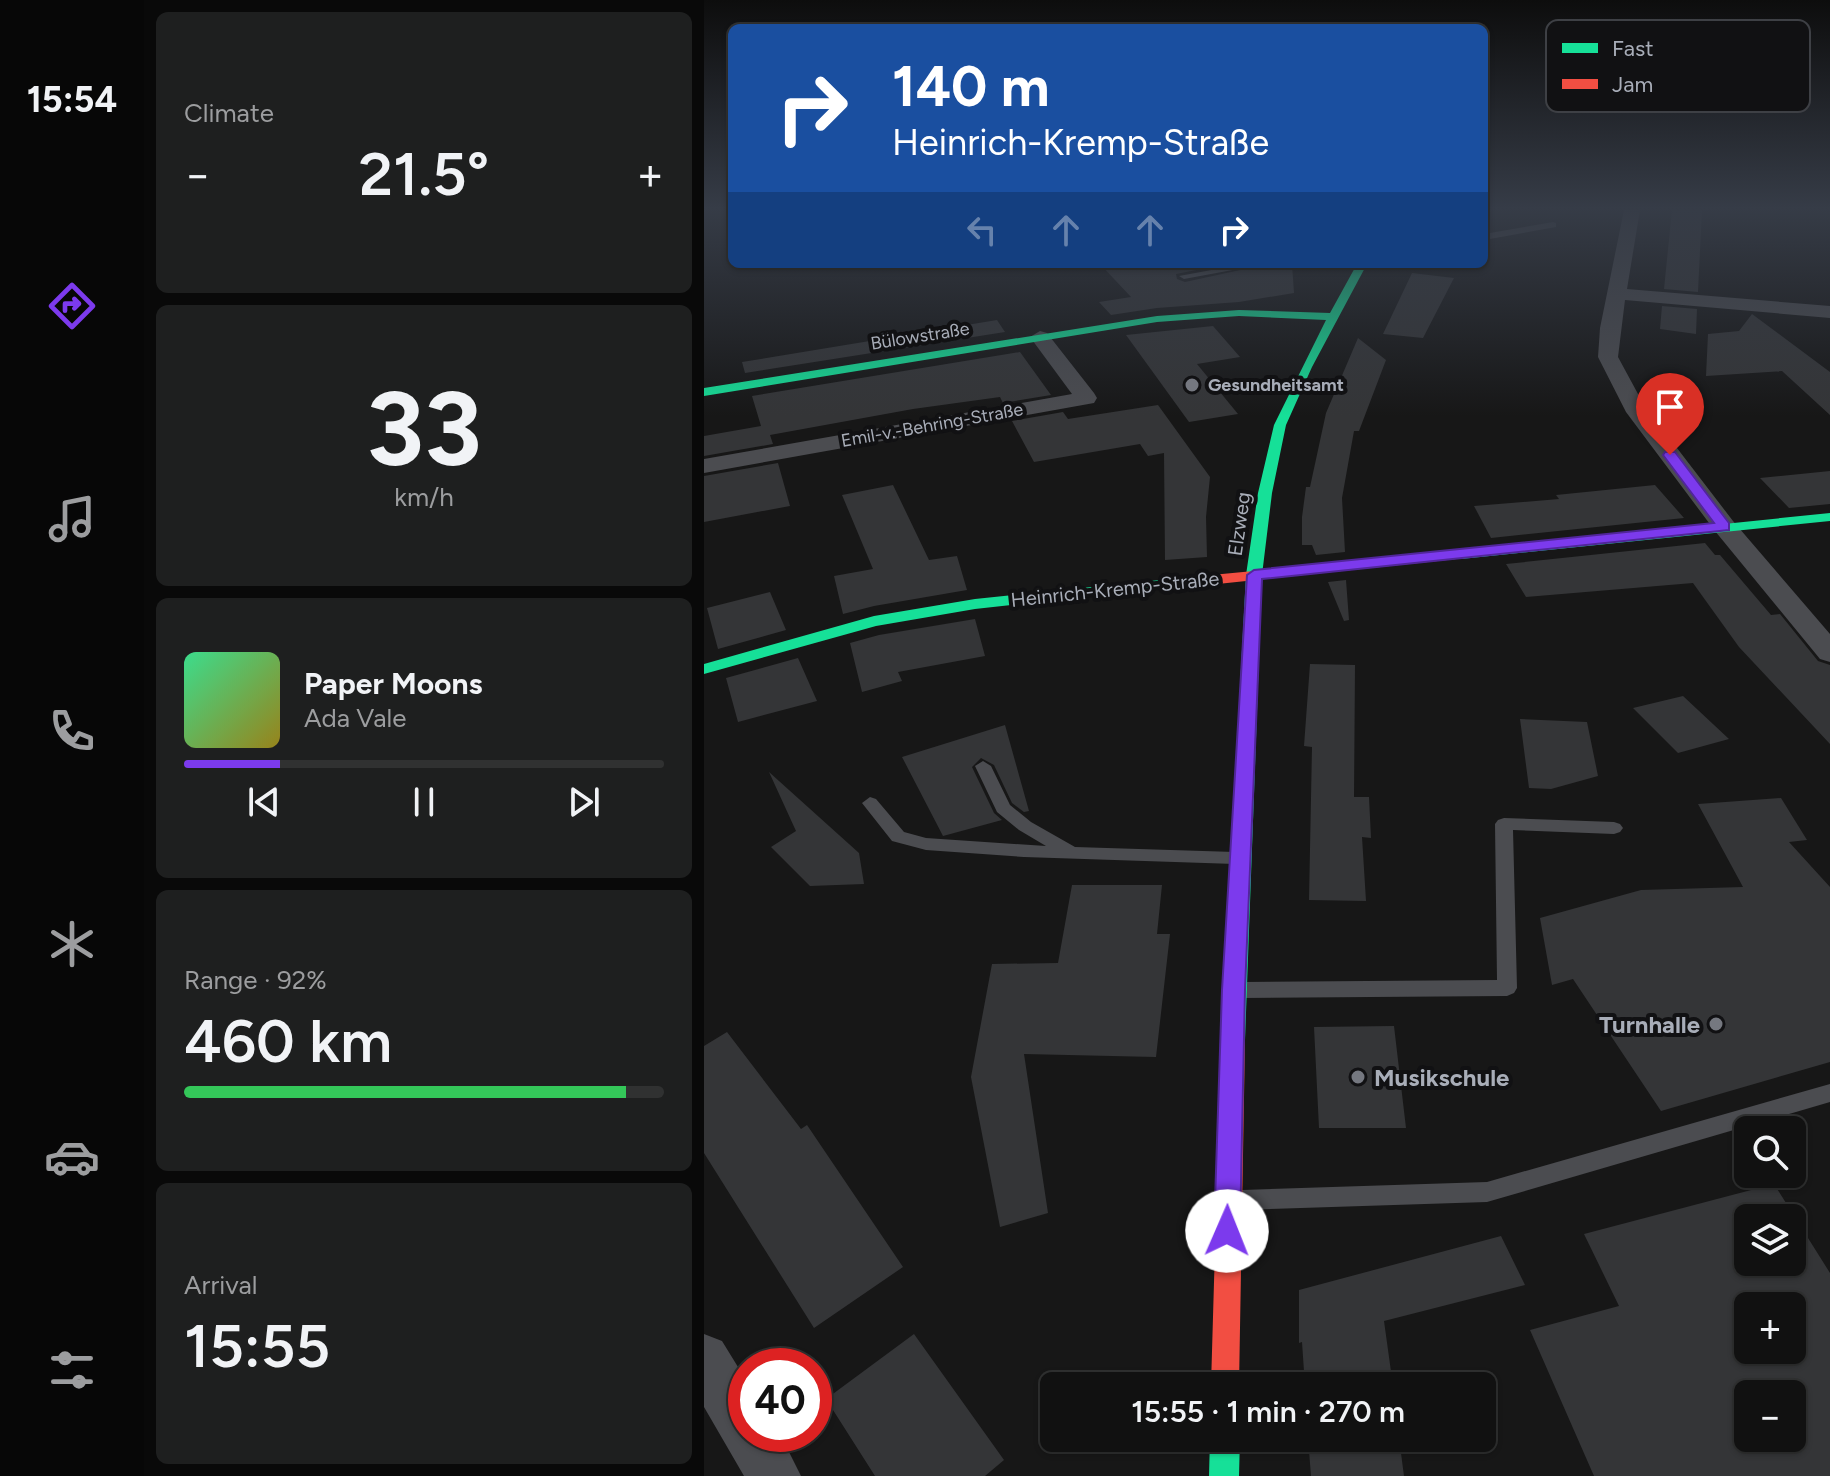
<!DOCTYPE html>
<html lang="en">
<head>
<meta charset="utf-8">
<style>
  body { margin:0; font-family:Figtree,sans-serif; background:#1e1f1f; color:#f1f3f6; height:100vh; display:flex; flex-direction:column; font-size:30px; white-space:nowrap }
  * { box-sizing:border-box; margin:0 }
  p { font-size:26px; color:#9c9d9f }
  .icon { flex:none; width:44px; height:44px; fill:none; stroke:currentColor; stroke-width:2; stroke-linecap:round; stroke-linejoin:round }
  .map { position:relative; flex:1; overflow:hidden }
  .details { display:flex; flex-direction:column; gap:12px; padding:12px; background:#090909; width:560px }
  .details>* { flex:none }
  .banner { position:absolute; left:24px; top:24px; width:760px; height:244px; border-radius:12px; box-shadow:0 2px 6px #0004,0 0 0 2px #303131; background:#1a4fa0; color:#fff; overflow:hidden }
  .fabs { position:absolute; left:1030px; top:1116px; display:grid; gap:16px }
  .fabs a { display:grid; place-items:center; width:72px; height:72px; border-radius:12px; background:#111; box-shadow:0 2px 6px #0004,0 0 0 2px #303131; font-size:40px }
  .speed { position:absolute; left:24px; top:1348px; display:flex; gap:16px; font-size:40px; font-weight:700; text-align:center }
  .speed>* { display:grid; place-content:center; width:104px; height:104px; border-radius:50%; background:#111; box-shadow:0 2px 6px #0004,0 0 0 2px #303131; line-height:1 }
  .speed .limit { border:12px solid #d22; background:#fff; color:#111 }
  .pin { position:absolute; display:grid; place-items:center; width:68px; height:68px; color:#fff; margin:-82px -34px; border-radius:50% 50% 50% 0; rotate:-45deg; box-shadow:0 0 8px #0007 }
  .pin .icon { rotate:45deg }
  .me { position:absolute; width:88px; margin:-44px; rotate:1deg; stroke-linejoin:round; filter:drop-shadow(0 0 6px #0008) }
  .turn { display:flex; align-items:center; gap:28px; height:168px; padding:0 32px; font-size:36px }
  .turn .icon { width:104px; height:104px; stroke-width:2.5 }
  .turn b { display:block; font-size:56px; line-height:68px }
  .lanes { display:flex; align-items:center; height:76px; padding:0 32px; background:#0003; justify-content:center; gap:40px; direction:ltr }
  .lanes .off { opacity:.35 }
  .big { font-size:60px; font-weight:600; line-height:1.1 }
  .details .widget { flex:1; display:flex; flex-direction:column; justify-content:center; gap:12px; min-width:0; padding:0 28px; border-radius:12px; background:#1e1f1f }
  .details .dial { align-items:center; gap:0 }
  .dial b { font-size:104px; line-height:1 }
  .song { display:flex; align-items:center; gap:24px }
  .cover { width:96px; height:96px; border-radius:12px; background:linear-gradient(135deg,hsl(150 70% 55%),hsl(50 70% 35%)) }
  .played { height:8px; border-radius:4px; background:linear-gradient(90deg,#7c3aed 20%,#303131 20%) }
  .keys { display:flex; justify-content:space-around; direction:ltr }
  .heat { display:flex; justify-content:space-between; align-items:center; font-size:44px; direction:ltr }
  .charge { height:12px; border-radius:6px; background:linear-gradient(90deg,#34c759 92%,#303131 0) }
  .trip { position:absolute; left:336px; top:1372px; width:456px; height:80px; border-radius:12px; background:#111; box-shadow:0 2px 6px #0004,0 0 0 2px #303131; font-weight:600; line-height:80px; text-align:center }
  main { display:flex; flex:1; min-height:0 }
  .menu { display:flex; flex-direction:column; width:144px; justify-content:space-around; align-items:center; background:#070707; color:#9c9d9f }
  .menu .icon { width:56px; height:56px }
  .menu .selected { color:#7c3aed }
  .menu b { font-size:36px; color:#f1f3f6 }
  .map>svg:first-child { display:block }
</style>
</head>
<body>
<main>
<nav class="menu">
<b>15:54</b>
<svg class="icon selected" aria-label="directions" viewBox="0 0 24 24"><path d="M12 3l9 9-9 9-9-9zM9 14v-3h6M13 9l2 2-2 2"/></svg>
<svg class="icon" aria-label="music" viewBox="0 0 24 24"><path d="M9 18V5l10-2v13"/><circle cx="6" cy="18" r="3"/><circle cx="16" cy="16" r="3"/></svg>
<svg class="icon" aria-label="phone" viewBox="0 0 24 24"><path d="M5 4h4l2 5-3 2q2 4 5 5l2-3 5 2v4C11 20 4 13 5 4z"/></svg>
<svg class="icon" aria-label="climate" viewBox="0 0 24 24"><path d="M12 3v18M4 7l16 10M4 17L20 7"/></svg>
<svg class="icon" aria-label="car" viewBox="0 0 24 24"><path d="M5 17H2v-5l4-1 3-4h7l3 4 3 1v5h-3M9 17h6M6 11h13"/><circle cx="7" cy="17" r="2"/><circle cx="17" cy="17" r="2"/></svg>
<svg class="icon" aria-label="filters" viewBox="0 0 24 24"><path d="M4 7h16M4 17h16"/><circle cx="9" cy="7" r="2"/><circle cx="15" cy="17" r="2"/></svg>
</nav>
<section class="details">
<div class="widget"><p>Climate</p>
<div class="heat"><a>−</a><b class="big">21.5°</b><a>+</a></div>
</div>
<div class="widget dial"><b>33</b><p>km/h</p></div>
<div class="widget">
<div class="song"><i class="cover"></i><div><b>Paper Moons</b><p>Ada Vale</p></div></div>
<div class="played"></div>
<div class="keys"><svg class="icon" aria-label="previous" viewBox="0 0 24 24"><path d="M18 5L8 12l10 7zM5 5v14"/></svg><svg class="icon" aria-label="pause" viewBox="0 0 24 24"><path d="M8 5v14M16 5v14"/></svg><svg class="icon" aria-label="next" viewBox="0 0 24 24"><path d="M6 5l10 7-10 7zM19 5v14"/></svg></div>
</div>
<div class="widget"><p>Range · 92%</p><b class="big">460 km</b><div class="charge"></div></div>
<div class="widget"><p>Arrival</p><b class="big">15:55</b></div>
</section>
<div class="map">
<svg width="1126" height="1476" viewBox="0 0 1126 1476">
  <rect width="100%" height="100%" fill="#171717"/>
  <path fill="#343537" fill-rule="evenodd" d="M 968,210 L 998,210 L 994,292 L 960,289 Z
    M 396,264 L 523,264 L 472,274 L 473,279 L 481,282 L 564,264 L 588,264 L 590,293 L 535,302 L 453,308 L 407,315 L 395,302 L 427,297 Z
    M 708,273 L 750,278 L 719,338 L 679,334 Z
    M 958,306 L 993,309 L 992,334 L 956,329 Z
    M 1048,314 L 1126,372 L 1126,415 L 1078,371 L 1002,376 L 1004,334 L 1035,331 Z
    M 293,320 L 301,332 L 41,373 L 38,362 Z
    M 509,326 L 536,357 L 493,364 L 534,414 L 485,422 L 422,335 Z
    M 654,338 L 682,360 L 655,431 L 650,431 L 638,498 L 641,552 L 612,555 L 608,545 L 598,545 L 598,517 L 602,487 L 606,487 L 622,413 Z
    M 316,352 L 347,395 L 299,403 L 296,397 L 209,409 L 66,435 L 69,444 L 0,456 L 0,436 L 57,426 L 48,396 Z
    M 454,405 L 506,477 L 502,517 L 503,557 L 461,560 L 460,453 L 444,456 L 436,444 L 330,462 L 308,421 L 359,412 L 364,419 Z
    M 74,463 L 86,506 L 0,522 L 0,476 Z
    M 1126,471 L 1126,504 L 1085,508 L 1056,478 Z
    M 189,485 L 225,560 L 253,556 L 263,590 L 170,606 L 139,614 L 130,576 L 169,569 L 138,495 Z
    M 951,485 L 980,518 L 787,538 L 770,506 L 855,499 L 852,495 Z
    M 1001,543 L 1011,555 L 1016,555 L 1067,615 L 1076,614 L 1114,661 L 1126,665 L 1126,744 L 1035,647 L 989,583 L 822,597 L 802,564 Z
    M 642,580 L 645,620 L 640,621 L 624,582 Z
    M 66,592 L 82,630 L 14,649 L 3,608 Z
    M 271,619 L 281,656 L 194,672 L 198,681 L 158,692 L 146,643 L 175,635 Z
    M 94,658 L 113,701 L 34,722 L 22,678 Z
    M 606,664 L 651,665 L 650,797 L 665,797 L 667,838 L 658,837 L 662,901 L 605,900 L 608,747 L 600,746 Z
    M 979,696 L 1025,739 L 974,753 L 929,708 Z
    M 816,719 L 883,722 L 894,776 L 847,789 L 825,788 Z
    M 301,725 L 325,811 L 320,812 L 308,803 L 290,765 L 277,758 L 268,767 L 290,813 L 298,820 L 239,836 L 198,757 Z
    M 65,772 L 155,853 L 160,884 L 106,886 L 67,847 L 92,831 Z
    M 1077,798 L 1103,840 L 1085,842 L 1126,887 L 1126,1062 L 957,1111 L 869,979 L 848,985 L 836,918 L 937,890 L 1039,887 L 994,804 Z
    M 368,885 L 458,885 L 453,934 L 466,934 L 452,1057 L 320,1054 L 344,1213 L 296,1227 L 267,1077 L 288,964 L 354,963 Z
    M 690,1026 L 702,1128 L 615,1128 L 610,1027 Z
    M 23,1032 L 97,1129 L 103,1125 L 199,1267 L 110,1328 L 0,1153 L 0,1046 Z
    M 1070,1184 L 1126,1273 L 1126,1476 L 890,1476 L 826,1330 L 915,1306 L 880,1234 ZM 1044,1218 L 1088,1218 L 1088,1262 L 1044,1262 ZM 1044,1306 L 1088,1306 L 1088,1350 L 1044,1350 ZM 1044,1394 L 1088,1394 L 1088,1438 L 1044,1438 Z
    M 797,1236 L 821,1285 L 680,1321 L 689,1386 L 601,1386 L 598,1342 L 595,1343 L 595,1290 Z
    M 210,1334 L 300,1460 L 281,1476 L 171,1476 L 122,1399 Z
    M 604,1438 L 695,1438 L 700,1476 L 607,1476 Z"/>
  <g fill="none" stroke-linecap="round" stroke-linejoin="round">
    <path fill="#4b4c50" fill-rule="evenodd" d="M 849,222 L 852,223 L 852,227 L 780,240 L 780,234 Z
      M 540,264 L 561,264 L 480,279 L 475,276 Z
      M 279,761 L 287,766 L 306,805 L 327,822 L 371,847 L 531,852 L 537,854 L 540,858 L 537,862 L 531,864 L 320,857 L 222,850 L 188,841 L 158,803 L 166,797 L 172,799 L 200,832 L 222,838 L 342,846 L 315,830 L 293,812 L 271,766 Z
      M 800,818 L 910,822 L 916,824 L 919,828 L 916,832 L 910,834 L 809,830 L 813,988 L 810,993 L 803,996 L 538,998 L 531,995 L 528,990 L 531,985 L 538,982 L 793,980 L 791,824 L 794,820 Z
      M 1126,1084 L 1126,1102 L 783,1202 L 538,1210 L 530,1207 L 527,1200 L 530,1193 L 538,1190 L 783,1182 Z"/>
    <path fill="#4b4c50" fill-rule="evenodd" d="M 920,210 L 936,210 L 923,289 L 1126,306 L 1126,318 L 921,300 L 914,357 L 940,405 L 1029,521 L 1126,634 L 1126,662 L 1116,659 L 1011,531 L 922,412 L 894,357 L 896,328 Z
      M 336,331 L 343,333 L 390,393 L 393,398 L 390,403 L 0,473 L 0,459 L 368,394 L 326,337 Z
      M 0,1334 L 18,1341 L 42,1380 L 42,1434 L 76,1434 L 97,1476 L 40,1476 L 0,1407 Z"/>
    <path fill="#16e098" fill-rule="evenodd" d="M 653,264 L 663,264 L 608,367 L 582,425 L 568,493 L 558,575 L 541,1040 L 537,1047 L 529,1049 L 521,1047 L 517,1040 L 542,575 L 554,493 L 570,425 L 622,320 L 535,316 L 453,322 L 0,396 L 0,388 L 453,316 L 535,310 L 626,313 Z
      M 1126,513 L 1126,521 L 757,559 L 750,555 L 757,551 Z
      M 476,578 L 481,580 L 484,583 L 481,586 L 271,609 L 172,626 L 0,674 L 0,664 L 170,616 L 271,599 Z
      M 506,1438 L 536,1438 L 535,1476 L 505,1476 Z"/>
    <path fill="#f24e42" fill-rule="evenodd" d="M 757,551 L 764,555 L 762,558 L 476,588 L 468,583 L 476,578 Z
      M 529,1031 L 537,1033 L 541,1040 L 535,1386 L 507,1386 L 517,1040 L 521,1033 Z"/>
  </g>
  <linearGradient id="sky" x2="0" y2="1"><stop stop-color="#0d0d0d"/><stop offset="0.5" stop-color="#363c47"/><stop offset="1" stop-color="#363c47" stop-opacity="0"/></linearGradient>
  <rect width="1126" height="416" fill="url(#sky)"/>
  <path fill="#7c3aed" stroke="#51269a" stroke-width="2" d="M 961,452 L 971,452 L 1025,523 L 1025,530 L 558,579 L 541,990 L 536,1231 L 532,1240 L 523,1243 L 513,1240 L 510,1231 L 518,990 L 543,575 L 550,570 L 1010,523 L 959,455 Z"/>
  <g fill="#757880" stroke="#111113" stroke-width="3">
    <circle cx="488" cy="385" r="8"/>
    <circle cx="1012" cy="1024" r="8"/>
    <circle cx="654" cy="1077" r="8"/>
  </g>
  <g text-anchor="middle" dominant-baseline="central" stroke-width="8" stroke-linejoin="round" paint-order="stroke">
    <g font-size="18" fill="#a8adb8" stroke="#111113">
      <text transform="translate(216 336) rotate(-9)">Bülowstraße</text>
      <text transform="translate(228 425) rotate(-10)">Emil-v.-Behring-Straße</text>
    </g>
    <g font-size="18" font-weight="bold" fill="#a8adb8" stroke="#111113" text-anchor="start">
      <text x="504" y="385">Gesundheitsamt</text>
    </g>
    <g font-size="20" fill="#a8adb8" stroke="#111113">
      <text transform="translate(535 524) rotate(-82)">Elzweg</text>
      <text transform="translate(411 589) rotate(-6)">Heinrich-Kremp-Straße</text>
    </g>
    <g font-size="24" font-weight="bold" fill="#a8adb8" stroke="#111113" text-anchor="end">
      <text x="996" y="1024">Turnhalle</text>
      <text x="670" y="1077" text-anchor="start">Musikschule</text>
    </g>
  </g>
  <rect x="842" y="20" width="264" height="92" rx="12" fill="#111113" stroke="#3e4045" stroke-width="2"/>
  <rect x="858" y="43" width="36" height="10" fill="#16e098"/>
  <rect x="858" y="79" width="36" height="10" fill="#f24e42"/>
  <g font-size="22" fill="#a8adb8">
    <text x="908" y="56">Fast</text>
    <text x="908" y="92">Jam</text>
  </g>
</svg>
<div class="fabs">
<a><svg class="icon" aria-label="search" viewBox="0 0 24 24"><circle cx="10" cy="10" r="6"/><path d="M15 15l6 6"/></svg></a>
<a><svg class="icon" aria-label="layers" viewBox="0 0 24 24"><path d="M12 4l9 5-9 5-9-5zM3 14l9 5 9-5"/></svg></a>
<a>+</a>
<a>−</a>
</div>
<div class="speed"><div class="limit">40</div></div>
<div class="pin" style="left:966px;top:455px;background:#d93025"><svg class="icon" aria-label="arrive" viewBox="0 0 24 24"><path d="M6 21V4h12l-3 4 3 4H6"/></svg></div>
<svg class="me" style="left:523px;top:1231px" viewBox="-20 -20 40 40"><circle r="19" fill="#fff"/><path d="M0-13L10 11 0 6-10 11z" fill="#7c3aed"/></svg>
<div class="trip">15:55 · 1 min · 270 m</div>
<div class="banner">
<div class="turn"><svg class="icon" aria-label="right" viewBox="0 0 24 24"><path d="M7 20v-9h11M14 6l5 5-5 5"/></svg><div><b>140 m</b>Heinrich-Kremp-Straße</div></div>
<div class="lanes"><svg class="icon off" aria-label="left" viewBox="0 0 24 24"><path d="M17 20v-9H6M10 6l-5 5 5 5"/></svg><svg class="icon off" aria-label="ahead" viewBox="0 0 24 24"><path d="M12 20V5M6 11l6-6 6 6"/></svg><svg class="icon off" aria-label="ahead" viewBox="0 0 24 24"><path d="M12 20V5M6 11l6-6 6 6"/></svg><svg class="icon" aria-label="right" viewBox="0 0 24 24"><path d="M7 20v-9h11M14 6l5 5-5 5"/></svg></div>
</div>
</div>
</main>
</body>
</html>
